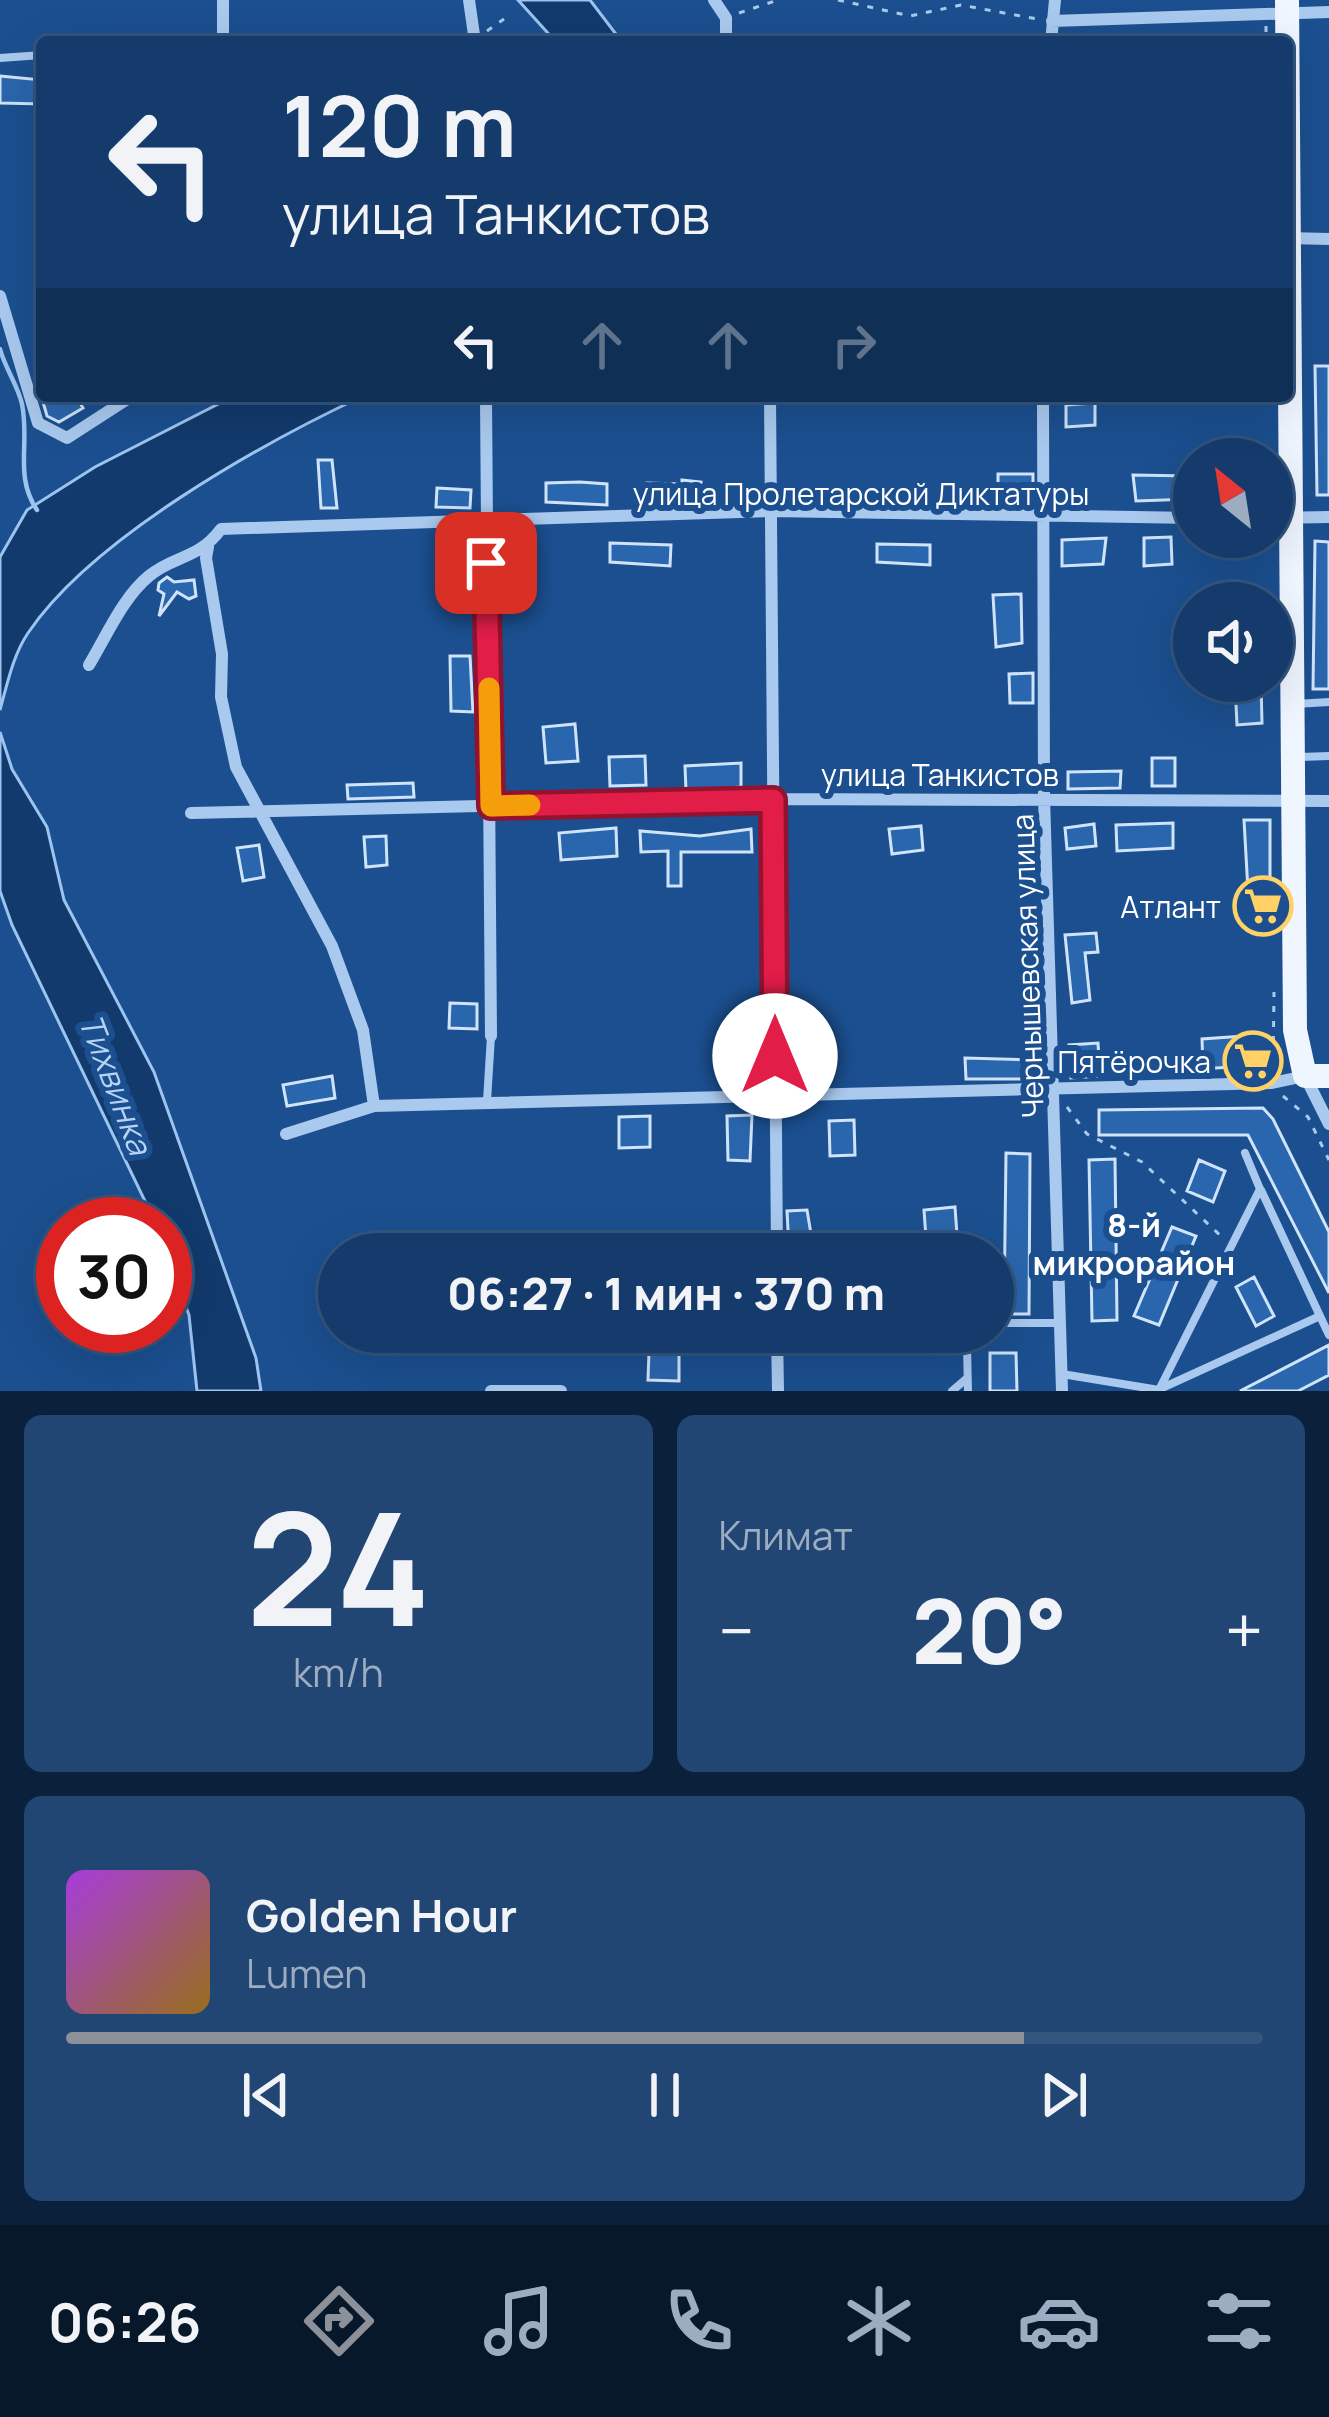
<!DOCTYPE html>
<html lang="ru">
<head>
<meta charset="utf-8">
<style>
  body { margin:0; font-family:Manrope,sans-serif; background:#214673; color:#f1f3f6; height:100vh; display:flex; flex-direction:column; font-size:45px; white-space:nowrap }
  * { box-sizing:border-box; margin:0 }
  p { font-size:39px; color:#9dadc1 }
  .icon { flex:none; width:66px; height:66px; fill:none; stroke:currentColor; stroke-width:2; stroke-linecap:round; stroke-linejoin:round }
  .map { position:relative; height:1391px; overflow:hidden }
  .side { display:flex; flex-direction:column; gap:24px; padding:24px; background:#0b203b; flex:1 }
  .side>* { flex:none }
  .top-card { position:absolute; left:36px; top:36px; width:1257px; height:366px; border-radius:12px; box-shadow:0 12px 48px #0002,0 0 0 3px #33557e; background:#143b6b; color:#f1f3f6; overflow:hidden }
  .needle { width:78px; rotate:330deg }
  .tools { position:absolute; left:1173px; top:438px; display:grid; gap:24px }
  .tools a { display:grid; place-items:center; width:120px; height:120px; border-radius:50%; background:#143b6b; box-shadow:0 12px 48px #0002,0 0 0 3px #33557e; font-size:60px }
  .speed { position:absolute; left:36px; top:1197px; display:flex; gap:24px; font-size:60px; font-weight:700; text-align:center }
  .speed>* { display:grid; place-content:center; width:156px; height:156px; border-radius:50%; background:#143b6b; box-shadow:0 12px 48px #0002,0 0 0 3px #33557e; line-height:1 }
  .speed .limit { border:18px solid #d22; background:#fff; color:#111 }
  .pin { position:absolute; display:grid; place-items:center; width:102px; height:102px; color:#fff; margin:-51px; border-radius:24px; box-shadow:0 6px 18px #0006 }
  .me { position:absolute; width:132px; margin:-66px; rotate:0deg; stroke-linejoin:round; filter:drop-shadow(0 0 9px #0008) }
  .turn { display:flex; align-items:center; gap:42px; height:252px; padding:0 48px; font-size:54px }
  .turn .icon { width:156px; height:156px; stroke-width:2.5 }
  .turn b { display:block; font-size:84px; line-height:102px }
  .lanes { display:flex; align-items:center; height:114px; padding:0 48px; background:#0003; justify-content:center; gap:60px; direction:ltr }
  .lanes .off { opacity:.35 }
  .big { font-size:90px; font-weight:800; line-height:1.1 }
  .side .tile { flex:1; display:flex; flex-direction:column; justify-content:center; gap:18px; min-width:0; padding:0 42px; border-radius:18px; background:#214673 }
  .side .dial { align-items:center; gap:0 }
  .dial b { font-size:156px; line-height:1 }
  .song { display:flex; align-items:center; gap:36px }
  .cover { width:144px; height:144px; border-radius:18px; background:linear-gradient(135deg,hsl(280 70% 55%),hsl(40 70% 35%)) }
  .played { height:12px; border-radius:6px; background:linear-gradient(90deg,#8c9099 80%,#33557e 80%) }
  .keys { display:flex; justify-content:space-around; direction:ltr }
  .heat { display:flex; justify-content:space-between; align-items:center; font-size:66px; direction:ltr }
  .side .tiles { flex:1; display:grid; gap:24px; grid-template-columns:1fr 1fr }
  .tile:last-child { grid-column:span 2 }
  .trip { position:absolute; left:318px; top:1233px; width:696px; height:120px; border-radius:60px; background:#143b6b; box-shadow:0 12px 48px #0002,0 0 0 3px #33557e; font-weight:800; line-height:120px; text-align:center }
  .tab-bar { display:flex; height:192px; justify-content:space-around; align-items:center; background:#08182b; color:#9dadc1 }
  .tab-bar .icon { width:84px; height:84px }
  .tab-bar .on { color:#8c9099 }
  .tab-bar b { font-size:54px; color:#f1f3f6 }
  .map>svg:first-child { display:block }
</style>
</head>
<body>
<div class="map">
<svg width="1329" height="1391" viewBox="0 0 1329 1391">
  <rect width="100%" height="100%" fill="#1b4f8f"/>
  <path fill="#123a6d" stroke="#9cc4f0" stroke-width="3" d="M 518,0 L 590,0 L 622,42 L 556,42 Z
    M 234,396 L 363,396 C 261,444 92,538 28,633 C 13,655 7,685 0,710 L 0,557 L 27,510 L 95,467 Z
    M 0,732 L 12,769 L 47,827 L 64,900 L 154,1072 L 256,1358 L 261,1391 L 197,1391 L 189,1315 L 165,1250 L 165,1224 L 156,1224 L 12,925 L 0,891 Z"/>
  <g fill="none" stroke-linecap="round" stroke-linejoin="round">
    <path stroke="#9cc4f0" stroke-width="4.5" d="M 0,349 C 5,368 18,386 22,404 C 30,444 14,476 37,510"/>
  </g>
  <path fill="#2a66ad" stroke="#cfe3fa" stroke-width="3" d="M 0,76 L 42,80 L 42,104 L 0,103 Z
    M 1315,366 L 1329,366 L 1329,495 L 1317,495 Z
    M 53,396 L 76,396 L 83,408 L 59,422 L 47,416 L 43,402 Z
    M 1095,403 L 1095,425 L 1066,427 L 1066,405 Z
    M 318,460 L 332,460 L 337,508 L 321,508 Z
    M 998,474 L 1033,474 L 1033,499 L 998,499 Z
    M 1133,475 L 1190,476 L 1191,499 L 1136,501 Z
    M 682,480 L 701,482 L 699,503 L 646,505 L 647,483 L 682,484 Z
    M 580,482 L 607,484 L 607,505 L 546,502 L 546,483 Z
    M 437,488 L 471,490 L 470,508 L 436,507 Z
    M 1171,537 L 1172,564 L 1144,566 L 1144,538 Z
    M 1106,538 L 1103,564 L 1062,566 L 1062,540 Z
    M 1315,541 L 1329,542 L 1329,689 L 1313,689 Z
    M 610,543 L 671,545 L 670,566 L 610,562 Z
    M 877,544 L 930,545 L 930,565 L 877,562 Z
    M 167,577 L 174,582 L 194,580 L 196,596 L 189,599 L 177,592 L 159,616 L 164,594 L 158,590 L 159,583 Z
    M 1021,594 L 1022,643 L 996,647 L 993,595 Z
    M 450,656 L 470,656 L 473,712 L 451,711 Z
    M 1033,673 L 1033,703 L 1010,703 L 1009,674 Z
    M 1261,683 L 1262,723 L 1237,725 L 1235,684 Z
    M 575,724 L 578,761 L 546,763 L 543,727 Z
    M 645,756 L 646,785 L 610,786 L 609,757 Z
    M 1152,758 L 1175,758 L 1175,786 L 1152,786 Z
    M 741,763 L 741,787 L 686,791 L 685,766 Z
    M 1121,771 L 1120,788 L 1068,789 L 1068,772 Z
    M 413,783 L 414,797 L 348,799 L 347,785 Z
    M 1244,820 L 1270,820 L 1270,918 L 1241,918 L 1241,892 L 1248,891 Z
    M 1173,823 L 1173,848 L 1117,851 L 1116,825 Z
    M 1094,824 L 1096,846 L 1067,849 L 1065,828 Z
    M 921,826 L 923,850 L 892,854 L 889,829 Z
    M 616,828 L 617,856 L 561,860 L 559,833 Z
    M 751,829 L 752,852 L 681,852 L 681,886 L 668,886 L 668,851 L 641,852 L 640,831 L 700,836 Z
    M 386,836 L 387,865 L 366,867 L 364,837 Z
    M 259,845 L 264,877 L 243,881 L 237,848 Z
    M 1096,933 L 1098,952 L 1085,953 L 1090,1000 L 1072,1003 L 1065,935 Z
    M 450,1003 L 477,1004 L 477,1029 L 449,1028 Z
    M 1258,1035 L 1259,1065 L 1203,1069 L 1202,1039 Z
    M 1098,1043 L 1100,1076 L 1071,1078 L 1069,1045 Z
    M 965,1058 L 1036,1060 L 1037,1079 L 966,1079 Z
    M 332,1076 L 335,1098 L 287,1106 L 283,1085 Z
    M 1263,1108 L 1273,1119 L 1329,1232 L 1329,1293 L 1248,1135 L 1099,1135 L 1099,1110 Z
    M 752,1115 L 750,1161 L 728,1160 L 727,1116 Z
    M 650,1116 L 650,1147 L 619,1148 L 619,1117 Z
    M 854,1120 L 855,1155 L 830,1156 L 829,1121 Z
    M 1006,1153 L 1030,1154 L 1029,1314 L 1004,1314 Z
    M 1115,1159 L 1117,1320 L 1092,1321 L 1089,1160 Z
    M 1199,1160 L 1225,1171 L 1213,1202 L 1187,1191 Z
    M 955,1207 L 957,1235 L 926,1238 L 924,1210 Z
    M 807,1210 L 813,1246 L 789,1248 L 787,1211 Z
    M 1172,1227 L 1196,1236 L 1159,1325 L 1134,1316 Z
    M 1254,1277 L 1274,1316 L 1256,1326 L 1236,1287 Z
    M 1329,1345 L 1329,1375 L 1298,1391 L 1240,1391 Z
    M 649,1352 L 679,1352 L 679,1381 L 648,1380 Z
    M 990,1353 L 1016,1353 L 1017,1391 L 990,1391 Z"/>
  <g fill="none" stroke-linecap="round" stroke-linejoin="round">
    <path stroke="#a9c9ee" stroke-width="3" stroke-dasharray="6 9" stroke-linecap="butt" d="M 838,0 L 910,16 L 961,5 L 1037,19
      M 739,13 L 778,0
      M 1266,26 L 1266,42
      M 487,31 L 504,19
      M 1273,1072 L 1274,992
      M 1283,1096 L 1308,1117 L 1329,1160
      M 1067,1107 L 1087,1134 L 1142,1162 L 1223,1238"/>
    <path stroke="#a9c9ee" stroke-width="8" d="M 0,58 L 42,55
      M 1295,704 L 1329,702
      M 1300,757 L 1329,756
      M 487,1101 L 491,1036
      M 1320,1316 L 1329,1335
      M 993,1323 L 1061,1323
      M 1062,1374 L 1159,1390 L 1260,1189 L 1245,1153
      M 1160,1389 L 1320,1316 L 1261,1190
      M 952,1391 L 966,1379
      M 968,1391 L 967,1346 L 974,1332"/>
    <path stroke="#a9c9ee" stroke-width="12" d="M 223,0 L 223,42
      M 469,0 L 475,42
      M 714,0 L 726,18 L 726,42
      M 1052,21 L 1329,12
      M 335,42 L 475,39
      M 1051,42 L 1055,0
      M 1288,238 L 1329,239
      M 0,296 L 38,423 L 67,438 L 132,396
      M 770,396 L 777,1254
      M 1043,396 L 1044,797 L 1062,1391
      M 486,398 L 491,1036
      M 1272,518 L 1329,517
      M 208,547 L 206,558 L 222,654 L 221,697 L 236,767 L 332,946 L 363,1030 L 374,1106
      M 89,665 C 106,637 123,597 149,576 C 174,555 198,560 221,529 L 771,511 L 1194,518
      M 191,813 L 773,799 L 1329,801
      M 286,1134 L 374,1106 L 1272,1083 L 1305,1076 L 1329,1124
      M 777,1332 L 778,1391
      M 491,1391 L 561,1391"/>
    <path stroke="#f0f6ff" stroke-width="24" d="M 1287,0 L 1295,1030 L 1305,1076 L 1329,1076"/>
  </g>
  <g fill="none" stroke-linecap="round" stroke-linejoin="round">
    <defs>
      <path id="route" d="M 486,563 L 491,806 L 773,800 L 775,1056"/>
    </defs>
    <use href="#route" stroke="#92132f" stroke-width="30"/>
    <use href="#route" stroke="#e11d48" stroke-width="21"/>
    <path stroke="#f59e0b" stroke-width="21" d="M 489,688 L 491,806 L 530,805"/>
  </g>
  <defs>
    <symbol id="supermarket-ring" viewBox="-11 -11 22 22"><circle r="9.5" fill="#1b4f8f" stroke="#ffd166" stroke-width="1.5"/><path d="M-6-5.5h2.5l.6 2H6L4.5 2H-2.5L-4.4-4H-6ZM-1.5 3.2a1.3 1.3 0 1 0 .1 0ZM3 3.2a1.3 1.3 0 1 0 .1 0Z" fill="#ffd166"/></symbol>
  </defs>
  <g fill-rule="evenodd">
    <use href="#supermarket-ring" x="1230" y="873" width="66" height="66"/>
    <use href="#supermarket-ring" x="1220" y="1028" width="66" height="66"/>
  </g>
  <g text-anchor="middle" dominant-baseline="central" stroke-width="12" stroke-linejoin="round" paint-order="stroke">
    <g font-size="30" fill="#fff" stroke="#1b4f8f">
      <text x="861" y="493">улица Пролетарской Диктатуры</text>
      <text x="940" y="774">улица Танкистов</text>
      <text transform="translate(1027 966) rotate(-92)">Чернышевская улица</text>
    </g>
    <g font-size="30" fill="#fff" stroke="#1b4f8f" text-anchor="end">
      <text x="1221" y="906">Атлант</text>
      <text x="1211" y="1061">Пятёрочка</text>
    </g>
    <g font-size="33" font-style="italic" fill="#b5d3f5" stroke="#1b4f8f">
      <text transform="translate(116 1084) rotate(69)">Тихвинка</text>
    </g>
    <g font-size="33" font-weight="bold" fill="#fff" stroke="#1b4f8f">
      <text x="1134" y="1224">8-й<tspan x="1134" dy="38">микрорайон</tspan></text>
    </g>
  </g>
</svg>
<div class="tools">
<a><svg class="needle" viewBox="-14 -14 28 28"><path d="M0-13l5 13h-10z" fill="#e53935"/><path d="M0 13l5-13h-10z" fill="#9dadc1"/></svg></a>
<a><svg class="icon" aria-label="sound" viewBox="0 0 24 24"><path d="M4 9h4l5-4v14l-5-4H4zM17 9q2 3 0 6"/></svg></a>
</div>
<div class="speed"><div class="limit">30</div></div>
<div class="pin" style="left:486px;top:563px;background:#d93025"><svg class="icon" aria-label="arrive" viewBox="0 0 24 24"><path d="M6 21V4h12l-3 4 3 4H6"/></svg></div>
<svg class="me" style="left:775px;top:1056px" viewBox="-20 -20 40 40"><circle r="19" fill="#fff"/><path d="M0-13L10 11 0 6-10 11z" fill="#e11d48"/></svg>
<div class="trip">06:27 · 1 мин · 370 m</div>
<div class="top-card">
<div class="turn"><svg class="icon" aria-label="left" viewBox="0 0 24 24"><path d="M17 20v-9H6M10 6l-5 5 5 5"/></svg><div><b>120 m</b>улица Танкистов</div></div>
<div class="lanes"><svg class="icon" aria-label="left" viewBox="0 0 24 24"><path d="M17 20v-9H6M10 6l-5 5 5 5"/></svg><svg class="icon off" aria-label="ahead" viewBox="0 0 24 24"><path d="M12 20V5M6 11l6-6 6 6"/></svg><svg class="icon off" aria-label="ahead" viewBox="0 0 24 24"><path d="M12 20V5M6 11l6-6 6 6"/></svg><svg class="icon off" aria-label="right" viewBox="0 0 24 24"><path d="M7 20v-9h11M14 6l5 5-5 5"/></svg></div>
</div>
</div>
<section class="side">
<div class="tiles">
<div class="tile dial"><b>24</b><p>km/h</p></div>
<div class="tile"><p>Климат</p>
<div class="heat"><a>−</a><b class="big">20°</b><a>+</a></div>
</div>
<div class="tile">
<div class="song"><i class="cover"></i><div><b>Golden Hour</b><p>Lumen</p></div></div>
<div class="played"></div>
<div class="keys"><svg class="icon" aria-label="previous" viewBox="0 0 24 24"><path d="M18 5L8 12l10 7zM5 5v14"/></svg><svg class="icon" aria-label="pause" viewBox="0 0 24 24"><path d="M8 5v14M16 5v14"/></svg><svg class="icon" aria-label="next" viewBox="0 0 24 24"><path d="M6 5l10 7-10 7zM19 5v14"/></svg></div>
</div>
</div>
</section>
<nav class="tab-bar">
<b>06:26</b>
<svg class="icon on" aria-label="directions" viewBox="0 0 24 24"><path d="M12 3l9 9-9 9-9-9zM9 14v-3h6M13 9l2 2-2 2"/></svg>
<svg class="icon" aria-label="music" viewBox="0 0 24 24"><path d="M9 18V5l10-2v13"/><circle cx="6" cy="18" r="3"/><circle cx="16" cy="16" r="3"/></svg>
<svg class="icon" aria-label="phone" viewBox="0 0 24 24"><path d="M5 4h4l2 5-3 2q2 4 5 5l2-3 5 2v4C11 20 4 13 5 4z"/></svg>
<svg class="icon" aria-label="climate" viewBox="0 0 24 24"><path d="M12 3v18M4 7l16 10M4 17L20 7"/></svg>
<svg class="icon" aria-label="car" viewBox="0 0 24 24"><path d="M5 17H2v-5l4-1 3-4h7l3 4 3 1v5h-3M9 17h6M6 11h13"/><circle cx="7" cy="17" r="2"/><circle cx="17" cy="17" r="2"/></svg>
<svg class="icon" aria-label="filters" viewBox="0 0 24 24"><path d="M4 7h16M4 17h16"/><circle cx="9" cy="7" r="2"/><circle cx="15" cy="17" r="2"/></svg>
</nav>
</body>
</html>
